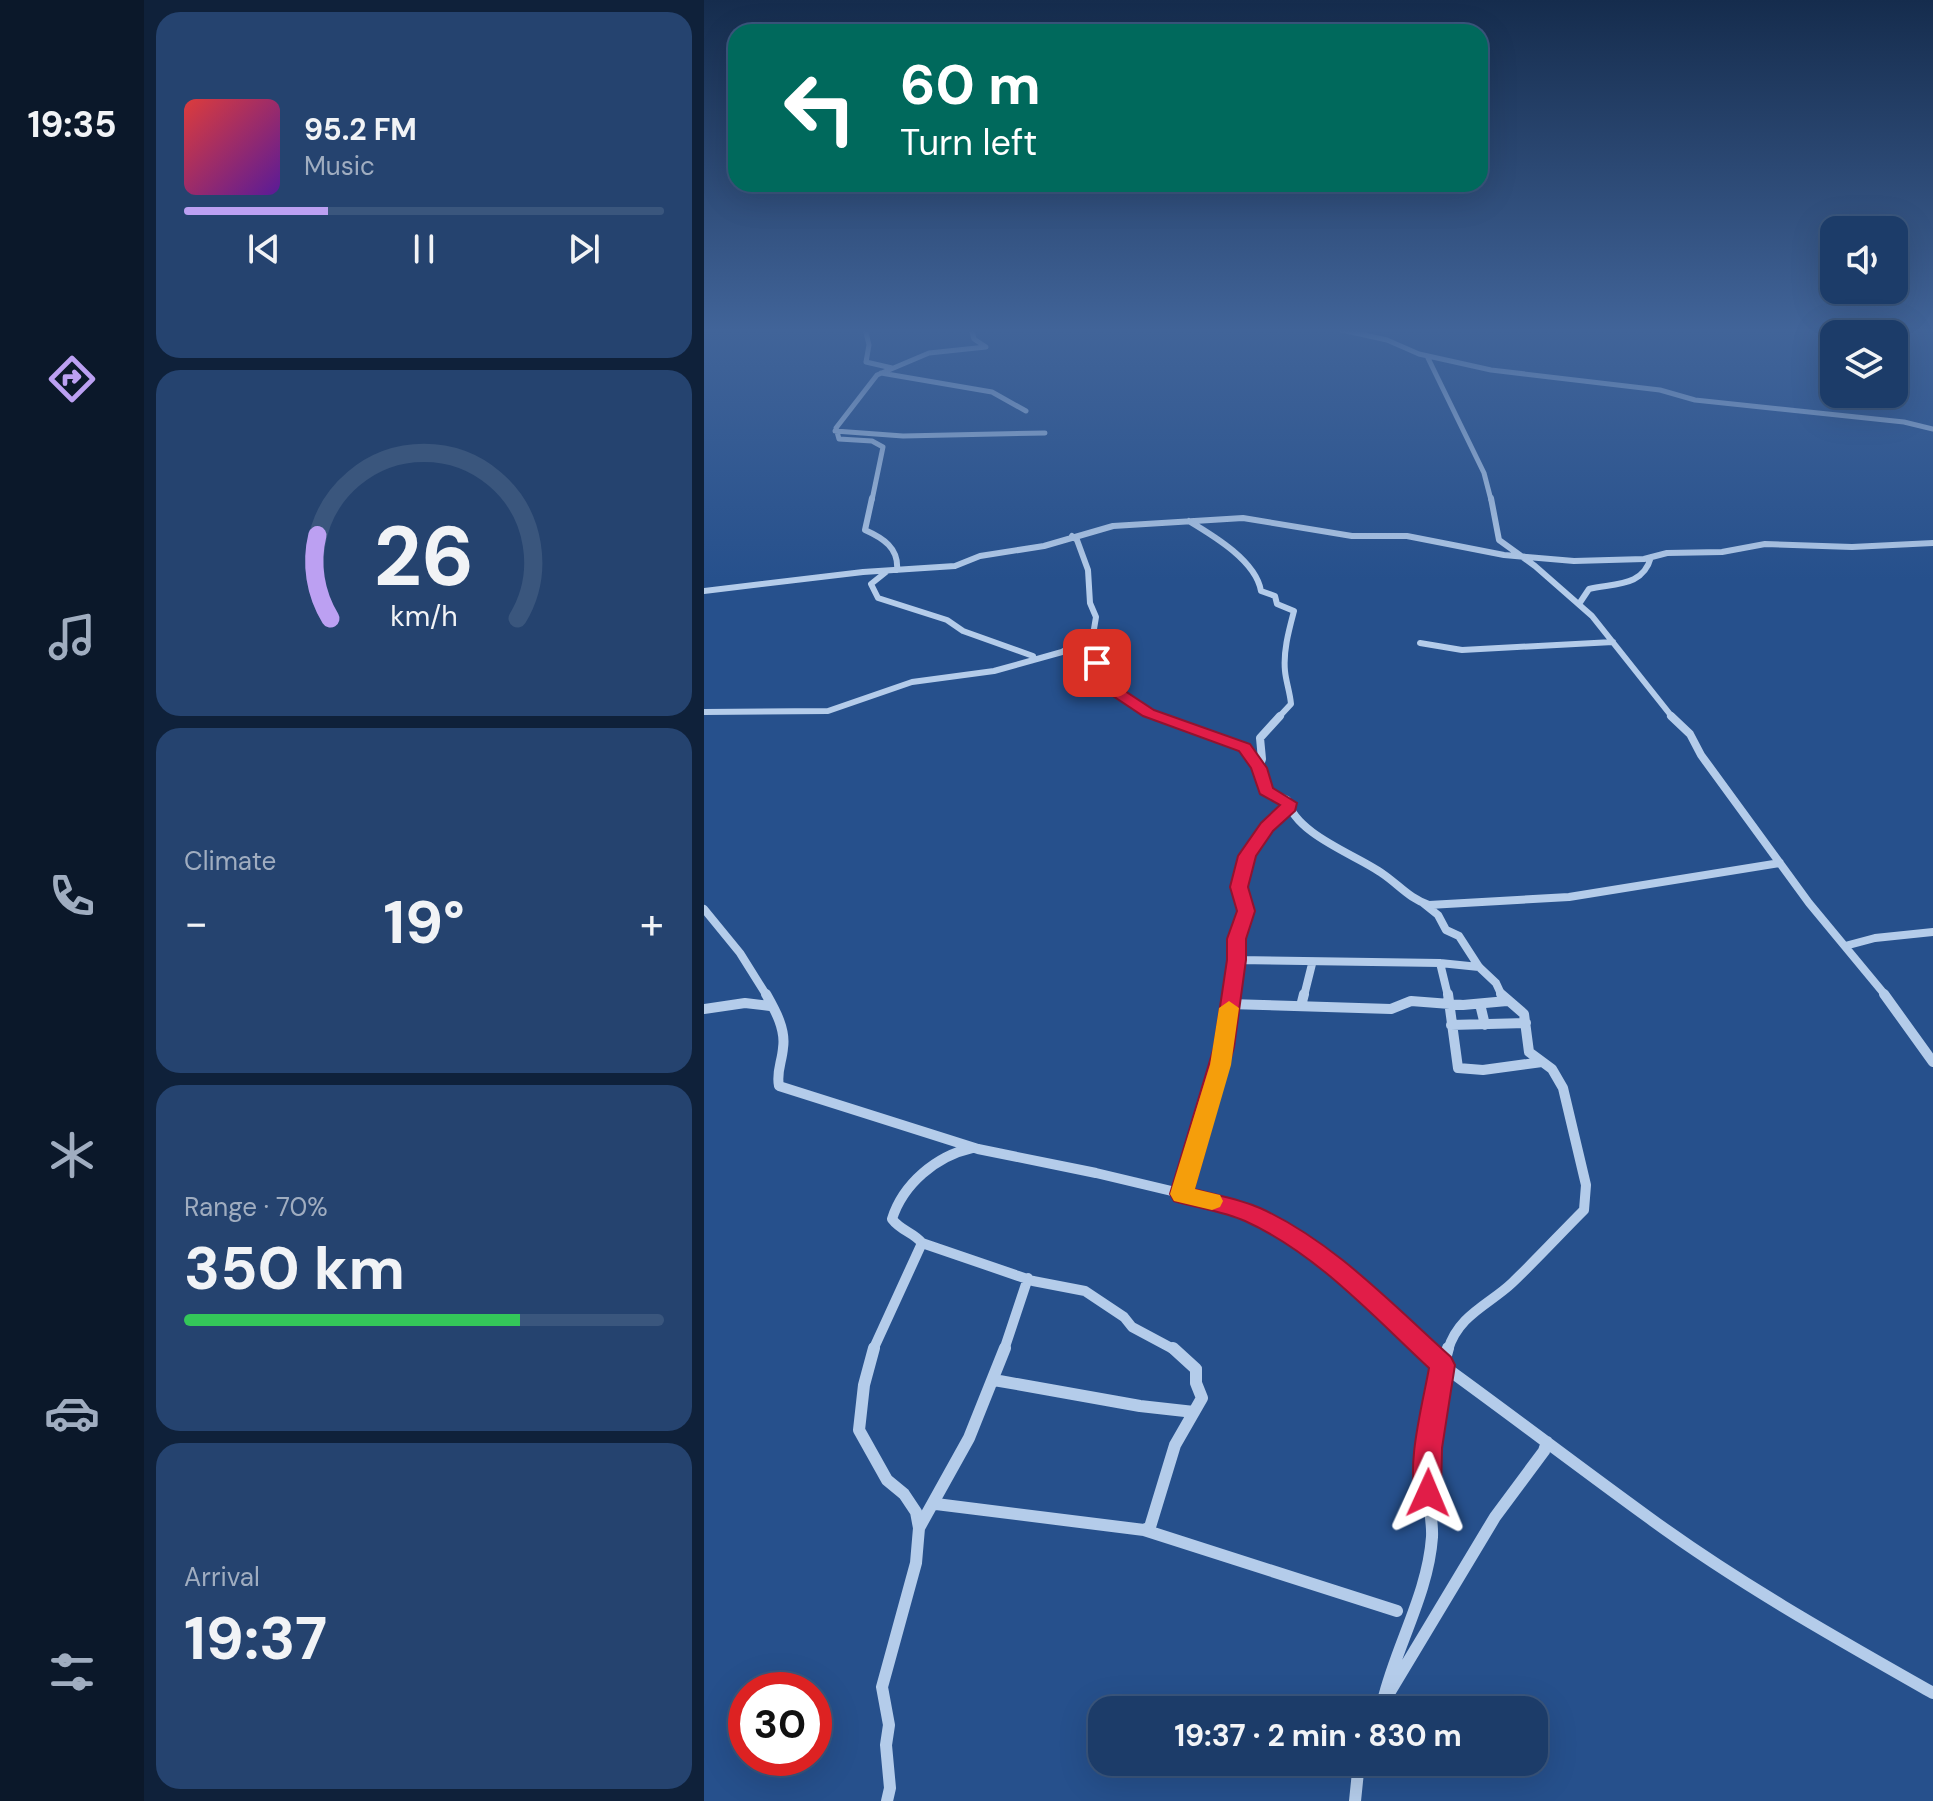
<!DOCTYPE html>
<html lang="en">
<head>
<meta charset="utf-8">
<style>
  body { margin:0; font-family:"DM Sans",sans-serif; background:#25436f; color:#f1f3f6; height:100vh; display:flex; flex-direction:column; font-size:30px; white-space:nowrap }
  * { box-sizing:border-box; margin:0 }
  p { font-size:26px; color:#a0adc0 }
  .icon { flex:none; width:44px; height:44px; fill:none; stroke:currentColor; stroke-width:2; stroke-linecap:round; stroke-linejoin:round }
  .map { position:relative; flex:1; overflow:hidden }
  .drawer { display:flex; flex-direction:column; gap:12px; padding:12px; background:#0f213a; width:560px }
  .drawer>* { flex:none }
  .hud { position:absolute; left:24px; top:24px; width:760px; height:168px; border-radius:24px; box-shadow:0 8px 32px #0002,0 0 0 2px #3a567d; background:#00695c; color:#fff; overflow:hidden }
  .controls { position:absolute; left:1116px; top:216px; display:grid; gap:16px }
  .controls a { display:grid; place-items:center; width:88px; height:88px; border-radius:16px; background:#1c3c69; box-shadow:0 8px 32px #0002,0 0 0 2px #3a567d; font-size:40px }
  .speed { position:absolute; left:24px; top:1672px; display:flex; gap:16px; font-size:40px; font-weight:700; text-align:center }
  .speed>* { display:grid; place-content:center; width:104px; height:104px; border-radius:50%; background:#1c3c69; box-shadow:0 8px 32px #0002,0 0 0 2px #3a567d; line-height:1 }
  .speed .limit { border:12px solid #d22; background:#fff; color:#111 }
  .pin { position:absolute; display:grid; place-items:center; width:68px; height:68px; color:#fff; margin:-34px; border-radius:16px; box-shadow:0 4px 12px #0006 }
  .me { position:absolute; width:88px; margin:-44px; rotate:1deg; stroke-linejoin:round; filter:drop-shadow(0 0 6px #0008) }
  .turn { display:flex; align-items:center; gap:28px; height:168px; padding:0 40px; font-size:36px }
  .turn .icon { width:104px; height:104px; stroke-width:2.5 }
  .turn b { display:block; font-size:56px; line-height:68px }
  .big { font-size:60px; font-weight:700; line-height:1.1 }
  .drawer .tile { flex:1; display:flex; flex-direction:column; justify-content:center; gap:12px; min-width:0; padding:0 28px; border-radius:24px; background:#25436f }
  .drawer .dial { align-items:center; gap:0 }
  .dial svg { height:208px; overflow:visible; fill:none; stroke:#3a567d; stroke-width:7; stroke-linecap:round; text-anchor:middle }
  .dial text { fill:#f1f3f6; stroke:none }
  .song { display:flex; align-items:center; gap:24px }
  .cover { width:96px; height:96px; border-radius:12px; background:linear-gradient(135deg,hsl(0 70% 55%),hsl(270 70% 35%)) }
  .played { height:8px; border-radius:4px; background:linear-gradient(90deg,#bca0f2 30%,#3a567d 30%) }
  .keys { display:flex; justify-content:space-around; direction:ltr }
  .heat { display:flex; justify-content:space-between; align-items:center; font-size:44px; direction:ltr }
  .charge { height:12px; border-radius:6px; background:linear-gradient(90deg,#34c759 70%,#3a567d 0) }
  .trip { position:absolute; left:384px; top:1696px; width:460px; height:80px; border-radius:24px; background:#1c3c69; box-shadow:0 8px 32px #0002,0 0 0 2px #3a567d; font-weight:700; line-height:80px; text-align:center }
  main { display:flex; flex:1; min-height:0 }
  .menu { display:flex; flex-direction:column; width:144px; justify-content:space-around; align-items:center; background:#0b182a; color:#a0adc0 }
  .menu .icon { width:56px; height:56px }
  .menu .current { color:#bca0f2 }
  .menu b { font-size:36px; color:#f1f3f6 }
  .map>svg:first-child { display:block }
</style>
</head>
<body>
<main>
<nav class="menu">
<b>19:35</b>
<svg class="icon current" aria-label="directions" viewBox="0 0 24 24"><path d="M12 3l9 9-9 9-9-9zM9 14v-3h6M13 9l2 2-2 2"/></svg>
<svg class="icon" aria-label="music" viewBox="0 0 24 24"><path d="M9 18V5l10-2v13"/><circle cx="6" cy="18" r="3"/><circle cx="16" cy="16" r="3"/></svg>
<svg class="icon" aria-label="phone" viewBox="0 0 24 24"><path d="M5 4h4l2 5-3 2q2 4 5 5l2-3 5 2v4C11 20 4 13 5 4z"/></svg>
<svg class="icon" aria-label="climate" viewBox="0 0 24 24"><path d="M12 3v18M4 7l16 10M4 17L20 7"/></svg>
<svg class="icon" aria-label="car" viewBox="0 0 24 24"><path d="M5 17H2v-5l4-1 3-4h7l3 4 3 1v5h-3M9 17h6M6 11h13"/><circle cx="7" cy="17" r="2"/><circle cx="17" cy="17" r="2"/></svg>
<svg class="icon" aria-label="filters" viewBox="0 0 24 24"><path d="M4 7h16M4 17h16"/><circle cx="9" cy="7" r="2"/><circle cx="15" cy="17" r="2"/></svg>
</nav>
<section class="drawer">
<div class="tile">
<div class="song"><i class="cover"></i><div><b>95.2 FM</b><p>Music</p></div></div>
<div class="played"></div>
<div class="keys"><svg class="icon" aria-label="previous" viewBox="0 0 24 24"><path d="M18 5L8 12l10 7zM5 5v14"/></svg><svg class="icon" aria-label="pause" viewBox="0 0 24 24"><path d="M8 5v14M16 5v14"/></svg><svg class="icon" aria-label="next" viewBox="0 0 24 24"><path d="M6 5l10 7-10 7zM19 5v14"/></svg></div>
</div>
<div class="tile dial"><svg viewBox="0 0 100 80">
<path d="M14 69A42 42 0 1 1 86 69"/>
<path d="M14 69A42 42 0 0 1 9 37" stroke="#bca0f2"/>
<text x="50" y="56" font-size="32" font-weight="700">26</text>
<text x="50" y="72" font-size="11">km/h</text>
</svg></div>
<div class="tile"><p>Climate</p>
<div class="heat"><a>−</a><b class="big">19°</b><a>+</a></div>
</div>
<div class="tile"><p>Range · 70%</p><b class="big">350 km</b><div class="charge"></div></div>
<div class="tile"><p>Arrival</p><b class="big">19:37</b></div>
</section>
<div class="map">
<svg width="1229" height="1801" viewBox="0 0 1229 1801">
  <rect width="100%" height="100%" fill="#26508c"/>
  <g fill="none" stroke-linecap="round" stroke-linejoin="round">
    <path stroke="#b4ccea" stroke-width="5" d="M 161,328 L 165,345 L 162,362 L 188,368
      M 323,328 L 328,328
      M 629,328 L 683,340 L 715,354 L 787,370 L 956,390 L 991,400 L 1200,422 L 1229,429
      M 723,356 L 780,473 L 787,500
      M 177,373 L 288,392 L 322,411
      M 131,431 L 199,436 L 341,433
      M 168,500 L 179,447 L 168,441 L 135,439 L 132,428 L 173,375 L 225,353 L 282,347 L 270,339 L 267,328"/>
    <path stroke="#b4ccea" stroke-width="6" d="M 168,498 L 161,530 C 179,538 195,548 193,570
      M 787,498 L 795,540 L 831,566 L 888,616 L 969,718
      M 485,521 C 510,536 552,561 557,591 L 571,596 L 573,604 L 590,611 C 585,630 579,651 581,671 C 582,682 586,692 587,704 L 574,718
      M 368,536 L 373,540 L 384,570 L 386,603 L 392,617 L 389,635 L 394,644 L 393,663 L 398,678 L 406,689 L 459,718
      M 182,572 L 167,584 L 174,598 L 243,620 L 259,631 L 329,656
      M 0,591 L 159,572 L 251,566 L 276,556 L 340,546 L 409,526 L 539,518 L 648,536 L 703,536 L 800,555 L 870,561 L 940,559 L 963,553 L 1018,552 L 1061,544 L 1148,547 L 1229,543
      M 875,604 L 885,589 C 911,583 939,587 947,557
      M 716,643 L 758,650 L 909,642
      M 0,712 L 124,711 L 208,682 L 290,671 L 358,652 L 389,635"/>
    <path stroke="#b4ccea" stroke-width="8" d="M 453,716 L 540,748 L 555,768 L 562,791 L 583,800 C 592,835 653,855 679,874 C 695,885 706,899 725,905 L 865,897 L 1076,863
      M 967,716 L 986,734 L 997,755 L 1105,903 L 1182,996
      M 555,768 L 558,759 L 556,738 L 576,716
      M 719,903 L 734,915 L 742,930 L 755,936 L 775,967 L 792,983 L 798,996
      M 0,909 L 36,953 L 63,996
      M 1141,946 L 1171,938 L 1229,932
      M 533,960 L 736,963 L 775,967
      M 736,963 L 744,996
      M 528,996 L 533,939 L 542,911 L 535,887 L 543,856 L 563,827 L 585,808
      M 600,996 L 608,964"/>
    <path stroke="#b4ccea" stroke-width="10" d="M 62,994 C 71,1010 82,1029 79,1048 C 78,1062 72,1072 75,1086 L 274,1149 L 392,1173 L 518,1203 L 547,1214 L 595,1241 L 659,1292 L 722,1350
      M 744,994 L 754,1068 L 779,1070 L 838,1062
      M 1180,994 L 1229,1062
      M 525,1004 L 687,1009 L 707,1001 L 759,1005 L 803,1001
      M 776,1004 L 781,1025
      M 597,1006 L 600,994
      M 0,1009 L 41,1003 L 66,1006
      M 747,1025 L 822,1023
      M 478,1194 L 520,1047 L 528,994
      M 218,1243 L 329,1281 L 381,1291 L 420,1317 L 428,1327 L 471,1350
      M 169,1350 L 218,1243 C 209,1232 197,1231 188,1219 C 199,1184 232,1156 268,1148
      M 300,1350 L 324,1278
      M 744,1350 C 754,1315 786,1304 808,1283 C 833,1259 856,1234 880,1210 L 882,1185 L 859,1088 L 848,1069 L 825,1052 L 820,1014 L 797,994"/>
    <path stroke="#b4ccea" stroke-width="12" d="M 170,1348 L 160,1385 L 155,1430 L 183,1480 L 200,1494 L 212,1512 L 215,1528 L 212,1563 L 178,1687 L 185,1725 L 182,1745 L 186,1788 L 183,1801
      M 720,1348 L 738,1365 C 807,1415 875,1467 944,1517 C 1034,1583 1132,1638 1229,1693
      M 290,1380 L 436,1406 L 490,1412
      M 232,1504 L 440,1530 L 693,1611
      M 215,1528 L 265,1438 L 301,1348
      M 440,1530 L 446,1527 L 471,1445 L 498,1398 L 492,1383 L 492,1369 L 469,1348
      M 679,1701 C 692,1646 724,1594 728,1537 C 729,1518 723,1500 723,1481 C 723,1437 732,1391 744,1348
      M 675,1710 L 791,1517 L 840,1451 L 843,1442
      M 651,1801 L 655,1762"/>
  </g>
  <linearGradient id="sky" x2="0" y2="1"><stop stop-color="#152c4d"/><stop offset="0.57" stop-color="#416499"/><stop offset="1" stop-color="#416499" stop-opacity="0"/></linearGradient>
  <rect width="1229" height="580" fill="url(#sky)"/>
  <path fill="#e11d48" stroke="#92132f" stroke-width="2" d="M 393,658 L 400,663 L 406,681 L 450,710 L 546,744 L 563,768 L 569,788 L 593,803 L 591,811 L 569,831 L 552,856 L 544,887 L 551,911 L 542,939 L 542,960 L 530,1047 L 490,1189 C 512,1195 536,1199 556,1208 C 629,1241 688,1304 747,1357 L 751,1365 L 738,1448 L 737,1493 L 733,1502 L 724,1506 L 714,1502 C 700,1471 719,1403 725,1368 C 669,1316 612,1253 541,1221 C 519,1211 493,1208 470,1201 L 466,1194 L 510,1047 L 523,960 L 523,939 L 533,911 L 526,887 L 534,856 L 557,823 L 576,805 L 556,794 L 547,768 L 535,751 L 439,716 L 394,686 L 386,663 Z"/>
  <path fill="#f59e0b" d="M 525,1001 L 535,1008 L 527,1065 L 491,1189 L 516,1195 L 519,1201 L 516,1207 L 508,1210 L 470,1201 L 466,1194 L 506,1065 L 515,1008 Z"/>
</svg>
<div class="controls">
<a><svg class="icon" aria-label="sound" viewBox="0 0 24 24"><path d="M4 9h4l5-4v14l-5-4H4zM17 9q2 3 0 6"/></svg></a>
<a><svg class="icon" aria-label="layers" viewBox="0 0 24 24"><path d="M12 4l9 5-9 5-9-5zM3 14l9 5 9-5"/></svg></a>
</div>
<div class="speed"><div class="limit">30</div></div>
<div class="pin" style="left:393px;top:663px;background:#d93025"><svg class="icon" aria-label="arrive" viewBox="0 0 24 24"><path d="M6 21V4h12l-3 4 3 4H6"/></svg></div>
<svg class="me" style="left:724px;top:1493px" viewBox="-20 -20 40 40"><path d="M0-17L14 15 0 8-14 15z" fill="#e11d48" stroke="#fff" stroke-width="4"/></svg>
<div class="trip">19:37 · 2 min · 830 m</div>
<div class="hud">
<div class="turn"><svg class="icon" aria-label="left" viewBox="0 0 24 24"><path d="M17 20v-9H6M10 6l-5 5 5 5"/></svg><div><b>60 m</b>Turn left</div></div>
</div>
</div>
</main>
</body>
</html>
